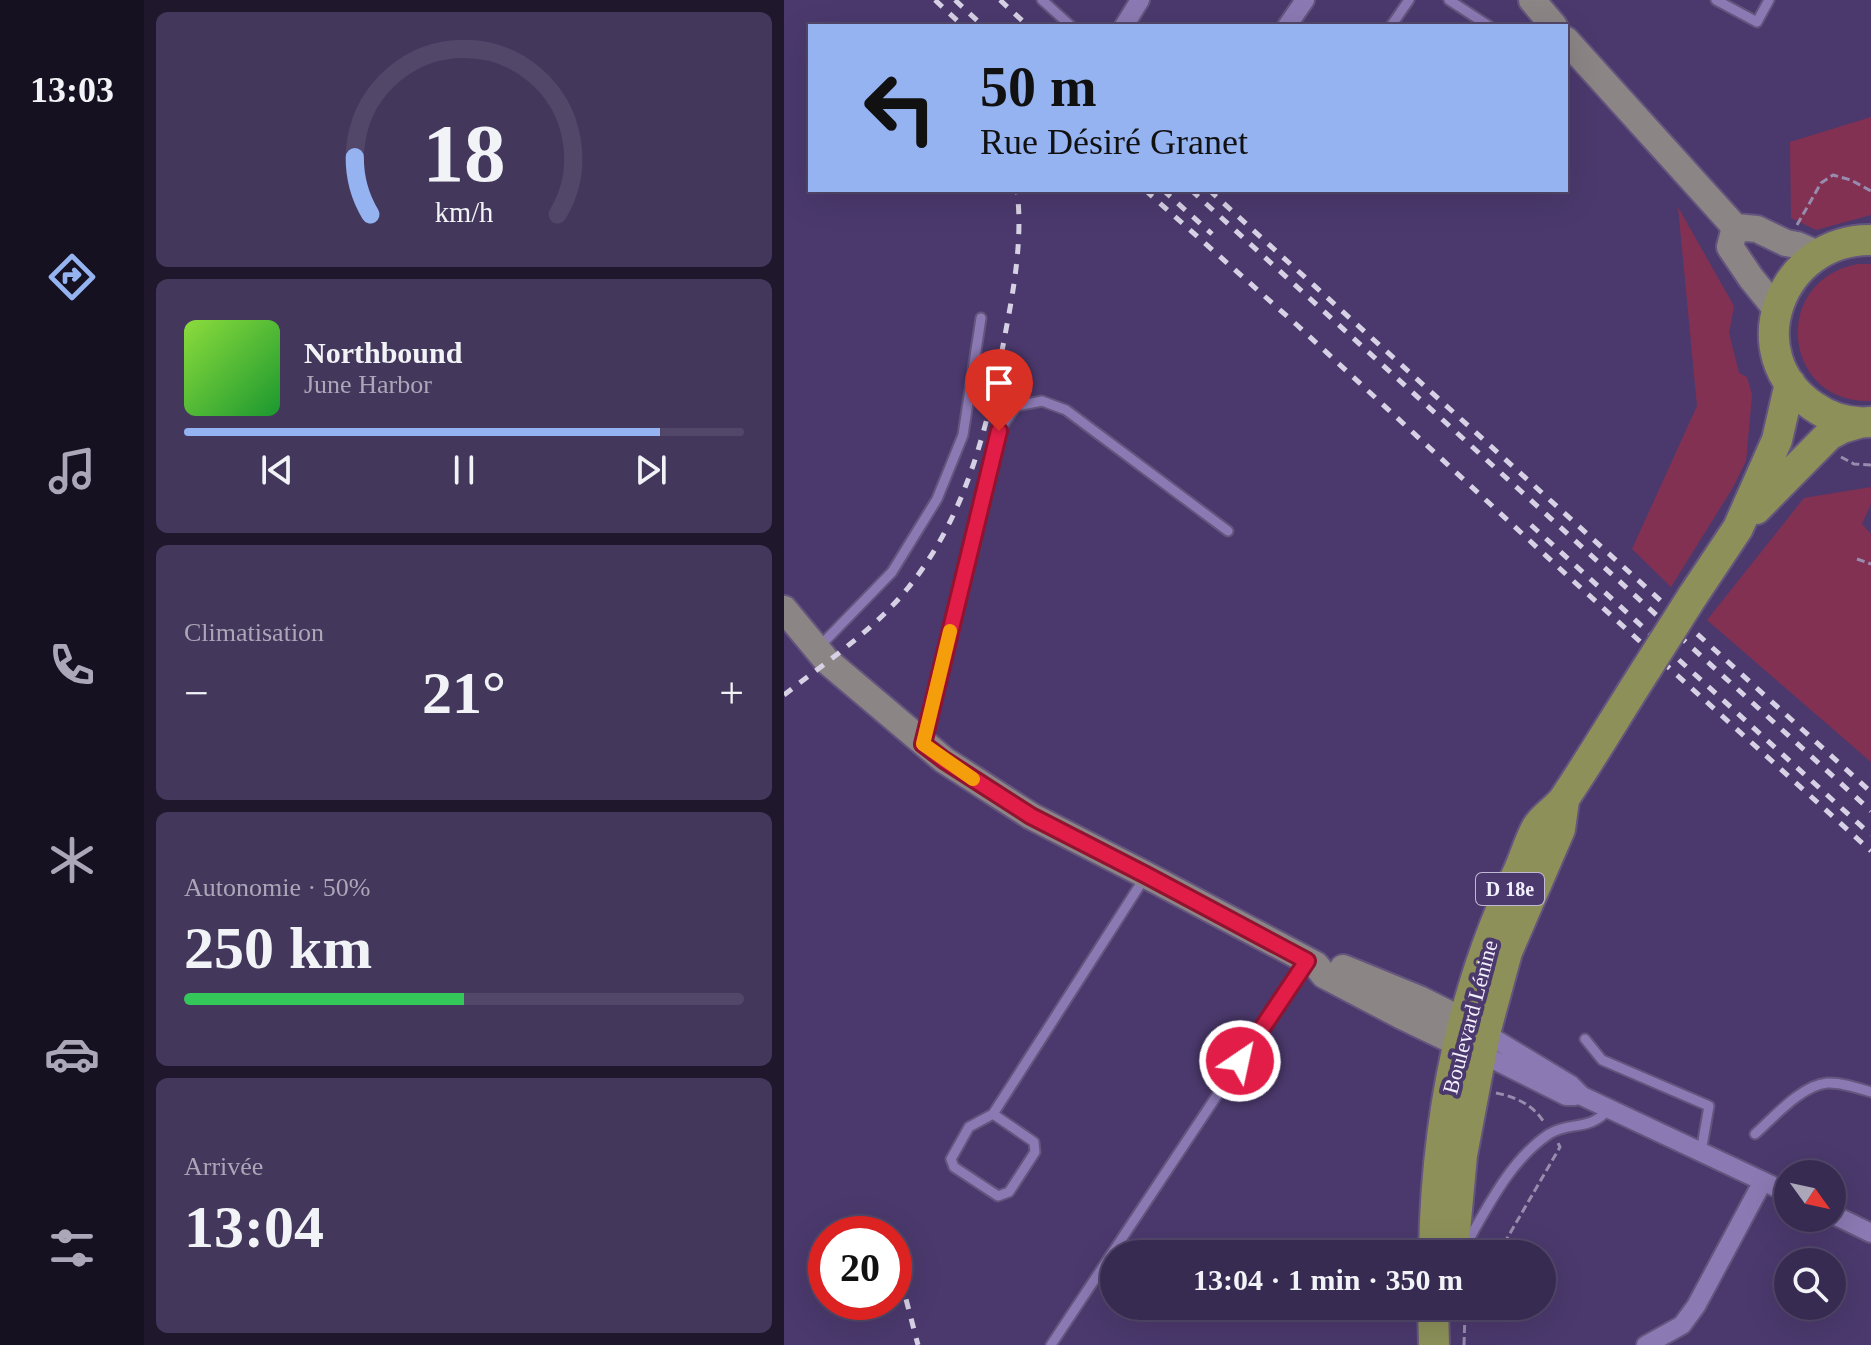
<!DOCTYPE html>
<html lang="fr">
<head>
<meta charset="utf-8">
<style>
  body { margin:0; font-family:"Times New Roman",serif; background:#43375c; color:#f1f3f6; height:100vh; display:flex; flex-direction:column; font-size:30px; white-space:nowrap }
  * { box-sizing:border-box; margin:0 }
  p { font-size:26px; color:#aba7b8 }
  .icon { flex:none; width:44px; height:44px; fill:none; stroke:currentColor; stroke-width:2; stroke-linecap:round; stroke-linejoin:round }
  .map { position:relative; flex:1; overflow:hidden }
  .drawer { display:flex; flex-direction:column; gap:12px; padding:12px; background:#1f182d; width:640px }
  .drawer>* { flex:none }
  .hud { position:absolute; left:24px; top:24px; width:760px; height:168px; border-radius:0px; box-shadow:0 8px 32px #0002,0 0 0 2px #524769; background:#95b2f1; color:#111; overflow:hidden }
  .needle { width:52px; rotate:123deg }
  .fabs { position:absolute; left:990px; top:1160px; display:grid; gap:16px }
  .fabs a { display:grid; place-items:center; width:72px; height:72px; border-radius:50%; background:#382b52; box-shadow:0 8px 32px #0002,0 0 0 2px #524769; font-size:40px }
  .speed { position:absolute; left:24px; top:1216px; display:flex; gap:16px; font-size:40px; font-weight:700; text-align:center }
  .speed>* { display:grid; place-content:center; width:104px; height:104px; border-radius:50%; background:#382b52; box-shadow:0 8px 32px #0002,0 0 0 2px #524769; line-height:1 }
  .speed .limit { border:12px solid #d22; background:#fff; color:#111 }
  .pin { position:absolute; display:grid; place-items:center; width:68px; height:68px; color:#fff; margin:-82px -34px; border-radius:50% 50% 50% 0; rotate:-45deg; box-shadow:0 0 8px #0007 }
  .pin .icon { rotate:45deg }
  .me { position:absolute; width:88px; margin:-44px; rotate:34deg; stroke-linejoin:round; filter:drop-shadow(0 0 6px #0008) }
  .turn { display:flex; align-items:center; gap:28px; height:168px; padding:0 40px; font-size:36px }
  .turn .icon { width:104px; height:104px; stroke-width:2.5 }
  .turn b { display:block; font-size:56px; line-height:68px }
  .big { font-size:60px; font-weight:700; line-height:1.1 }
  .drawer .widget { flex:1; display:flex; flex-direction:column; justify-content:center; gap:12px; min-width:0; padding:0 28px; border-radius:12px; background:#43375c }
  .drawer .dial { align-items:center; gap:0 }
  .dial svg { height:208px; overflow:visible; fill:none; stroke:#524769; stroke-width:7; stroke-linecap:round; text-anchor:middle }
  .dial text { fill:#f1f3f6; stroke:none }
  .song { display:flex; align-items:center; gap:24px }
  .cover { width:96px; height:96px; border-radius:12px; background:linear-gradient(135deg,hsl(90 70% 55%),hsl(130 70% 35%)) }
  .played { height:8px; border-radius:4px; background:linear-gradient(90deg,#95b2f1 85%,#524769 85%) }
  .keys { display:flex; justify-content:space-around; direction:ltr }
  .heat { display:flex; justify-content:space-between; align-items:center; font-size:44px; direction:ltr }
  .charge { height:12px; border-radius:6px; background:linear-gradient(90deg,#34c759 50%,#524769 0) }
  .trip { position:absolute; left:316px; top:1240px; width:456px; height:80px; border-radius:40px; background:#382b52; box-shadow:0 8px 32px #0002,0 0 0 2px #524769; font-weight:700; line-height:80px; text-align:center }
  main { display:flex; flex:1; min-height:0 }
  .tab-bar { display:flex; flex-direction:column; width:144px; justify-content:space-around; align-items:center; background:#161121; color:#aba7b8 }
  .tab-bar .icon { width:56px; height:56px }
  .tab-bar .on { color:#95b2f1 }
  .tab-bar b { font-size:36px; color:#f1f3f6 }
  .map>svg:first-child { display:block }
</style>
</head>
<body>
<main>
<nav class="tab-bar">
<b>13:03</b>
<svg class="icon on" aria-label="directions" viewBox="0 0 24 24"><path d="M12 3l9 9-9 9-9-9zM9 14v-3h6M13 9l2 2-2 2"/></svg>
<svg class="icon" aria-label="music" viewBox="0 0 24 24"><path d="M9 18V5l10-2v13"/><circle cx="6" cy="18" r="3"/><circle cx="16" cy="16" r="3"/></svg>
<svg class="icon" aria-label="phone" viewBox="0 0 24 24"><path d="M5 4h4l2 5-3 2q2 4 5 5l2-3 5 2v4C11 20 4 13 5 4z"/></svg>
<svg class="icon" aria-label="climate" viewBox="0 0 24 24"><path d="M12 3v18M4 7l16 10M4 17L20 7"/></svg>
<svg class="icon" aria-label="car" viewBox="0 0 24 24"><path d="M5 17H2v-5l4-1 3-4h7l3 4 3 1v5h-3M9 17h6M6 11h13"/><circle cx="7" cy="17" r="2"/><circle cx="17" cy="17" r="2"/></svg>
<svg class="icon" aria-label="filters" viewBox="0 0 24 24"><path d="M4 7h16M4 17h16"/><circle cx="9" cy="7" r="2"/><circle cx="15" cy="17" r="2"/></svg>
</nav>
<section class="drawer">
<div class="widget dial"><svg viewBox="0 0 100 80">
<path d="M14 69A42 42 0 1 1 86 69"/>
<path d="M14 69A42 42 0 0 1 8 47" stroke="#95b2f1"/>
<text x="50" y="56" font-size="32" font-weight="700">18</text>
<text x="50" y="72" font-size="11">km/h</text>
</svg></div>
<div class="widget">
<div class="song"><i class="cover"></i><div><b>Northbound</b><p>June Harbor</p></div></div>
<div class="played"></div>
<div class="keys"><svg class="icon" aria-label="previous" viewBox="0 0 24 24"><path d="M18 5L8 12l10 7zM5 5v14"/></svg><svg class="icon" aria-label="pause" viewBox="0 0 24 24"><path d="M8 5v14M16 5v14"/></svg><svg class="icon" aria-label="next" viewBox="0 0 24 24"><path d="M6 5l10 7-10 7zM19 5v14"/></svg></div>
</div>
<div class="widget"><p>Climatisation</p>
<div class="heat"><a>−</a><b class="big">21°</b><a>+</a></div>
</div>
<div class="widget"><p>Autonomie · 50%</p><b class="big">250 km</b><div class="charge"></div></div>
<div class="widget"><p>Arrivée</p><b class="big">13:04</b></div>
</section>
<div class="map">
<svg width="1087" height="1345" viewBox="0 0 1087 1345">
  <rect width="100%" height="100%" fill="#4b396d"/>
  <path fill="#833152" d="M 1087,117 L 1087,215 L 1032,230 L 1007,218 L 1006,142 Z
    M 894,207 L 950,306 L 945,333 L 955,373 L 963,377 L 968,395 L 962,461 L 948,489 L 887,587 L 848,549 L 913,406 Z
    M 1074,264 L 1087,264 L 1087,401 C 998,404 986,280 1074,264 Z
    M 1087,487 L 1087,504 L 1078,524 L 1087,534 L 1087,762 L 923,620 L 1020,498 Z"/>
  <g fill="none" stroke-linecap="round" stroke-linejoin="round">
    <defs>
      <path id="lane" d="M 258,0 L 287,26
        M 665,0 L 705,26
        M 932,0 L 973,22 L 985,0
        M 607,26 L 625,0
        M 36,646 L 108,572 L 153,499 L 179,435 L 197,318
        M 140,738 L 215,431 L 232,406 L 258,401 L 282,410 L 444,531
        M 801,1039 L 818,1060 L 925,1106 L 917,1152
        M 209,1114 L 250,1142 L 251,1152 L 225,1192 L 214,1196 L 170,1167 L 167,1159 L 185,1127 L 209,1114 L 361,877
        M 971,1134 C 990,1117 1018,1085 1043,1083 C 1057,1082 1074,1088 1087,1092
        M 680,1248 C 703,1208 726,1160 765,1134 C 788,1120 804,1133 826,1108
        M 267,1345 L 521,963"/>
      <path id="street" d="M 340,26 L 356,0
        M 503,26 L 521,0
        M 696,1030 L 787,1085 L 798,1096 L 1004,1193
        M 696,1053 L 782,1096 L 791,1096
        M 1048,1214 L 1087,1233
        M 862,1345 L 898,1325 L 912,1306 L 979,1181"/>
      <path id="secondary" d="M 748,0 L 770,26
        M 782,40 L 951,227 L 973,229 L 1002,243 L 1013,245 L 1034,254
        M 951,227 L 946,247 L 967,278 L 993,310
        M 0,609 L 43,661 L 160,760 L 247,816 L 362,875 L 532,965 L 540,975 L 618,1016 L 693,1052
        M 559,968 L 635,999 L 681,1022"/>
      <path id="primary" d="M 1087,240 C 996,239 953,354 1029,406 C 1046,418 1066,424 1087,422
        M 972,509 L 1045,435 L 1058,428 L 1075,423
        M 908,597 L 954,528 L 993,440 L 1006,383
        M 669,1253 L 678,1155 L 701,1033 L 723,952 L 776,829 L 780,800
        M 650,1254 C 652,1122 677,991 734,872 C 741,857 745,841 753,827 C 760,815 775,808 782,796 C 810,754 836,710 863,668
        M 649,1306 L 650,1345"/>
    </defs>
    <use href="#lane" stroke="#63557d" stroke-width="13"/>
    <use href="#street" stroke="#63557d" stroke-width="22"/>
    <use href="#secondary" stroke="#63557d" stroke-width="30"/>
    <use href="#primary" stroke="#63557d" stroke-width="34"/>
    <path stroke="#978cae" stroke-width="3" stroke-dasharray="8 4" stroke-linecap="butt" d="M 1013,225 L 1037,183 L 1049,175 L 1067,180 L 1087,191
      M 1057,457 L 1070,464 L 1087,465
      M 1073,559 L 1087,564
      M 712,1093 C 732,1097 750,1105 761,1124
      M 714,1254 L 776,1147 L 774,1143
      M 680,1345 L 681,1313 L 684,1306"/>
    <use href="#lane" stroke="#8b79b3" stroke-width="9"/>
    <use href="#street" stroke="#8b79b3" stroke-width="18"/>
    <use href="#secondary" stroke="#8c8586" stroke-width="26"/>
    <use href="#primary" stroke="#8d9159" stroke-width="30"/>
    <path stroke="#d6d1e4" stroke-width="5" stroke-dasharray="10 10" stroke-linecap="butt" d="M 151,0 L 179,26
      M 171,0 L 199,26
      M 216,0 L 244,26
      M 361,190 L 513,325 L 786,578 L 1087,851
      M 379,190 L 428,234
      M 407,190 L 1087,811
      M 425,190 L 1087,792
      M 747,525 L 1087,835
      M 0,695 C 42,662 90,630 124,588 C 183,515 204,425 221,335 C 230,288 239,238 233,190
      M 117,1280 L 134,1345"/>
    <defs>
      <path id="primary-bridge" d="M 863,668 L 908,597"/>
    </defs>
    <use href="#primary-bridge" stroke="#63557d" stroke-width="34" stroke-linecap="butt"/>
    <use href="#primary-bridge" stroke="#8d9159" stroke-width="30"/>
  </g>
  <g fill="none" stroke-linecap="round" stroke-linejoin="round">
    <defs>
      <path id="route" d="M 215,431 L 139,744 L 160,760 L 247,816 L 362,875 L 523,961 L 456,1061"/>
    </defs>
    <use href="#route" stroke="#92132f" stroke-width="20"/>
    <use href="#route" stroke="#e11d48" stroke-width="14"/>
    <path stroke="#f59e0b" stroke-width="14" d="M 166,631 L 139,744 L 189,779"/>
  </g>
  <g text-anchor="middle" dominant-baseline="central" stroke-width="8" stroke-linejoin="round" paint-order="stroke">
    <rect fill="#4b396d" stroke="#c1b9d2" stroke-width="2" x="692" y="873" width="68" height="32" rx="6"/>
    <g font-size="20" font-weight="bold" fill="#f3f0fd">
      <text x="726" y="889">D 18e</text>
    </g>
    <g font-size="22" fill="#f3f0fd" stroke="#4b396d">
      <text transform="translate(686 1017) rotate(-75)">Boulevard Lénine</text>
    </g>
  </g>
</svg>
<div class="fabs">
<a><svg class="needle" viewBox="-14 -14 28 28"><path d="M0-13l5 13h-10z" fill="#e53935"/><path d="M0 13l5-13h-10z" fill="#aba7b8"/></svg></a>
<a><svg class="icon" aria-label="search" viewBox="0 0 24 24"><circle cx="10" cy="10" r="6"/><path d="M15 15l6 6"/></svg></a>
</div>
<div class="speed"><div class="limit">20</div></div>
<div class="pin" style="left:215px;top:431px;background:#d93025"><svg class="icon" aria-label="arrive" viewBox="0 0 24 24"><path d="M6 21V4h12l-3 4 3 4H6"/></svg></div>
<svg class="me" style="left:456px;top:1061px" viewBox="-20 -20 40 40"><circle r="17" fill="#e11d48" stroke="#fff" stroke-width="3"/><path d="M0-11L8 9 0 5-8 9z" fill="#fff"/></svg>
<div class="trip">13:04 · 1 min · 350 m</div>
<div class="hud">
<div class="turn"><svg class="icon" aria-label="left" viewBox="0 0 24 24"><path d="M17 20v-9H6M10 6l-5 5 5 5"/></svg><div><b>50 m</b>Rue Désiré Granet</div></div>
</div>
</div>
</main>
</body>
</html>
